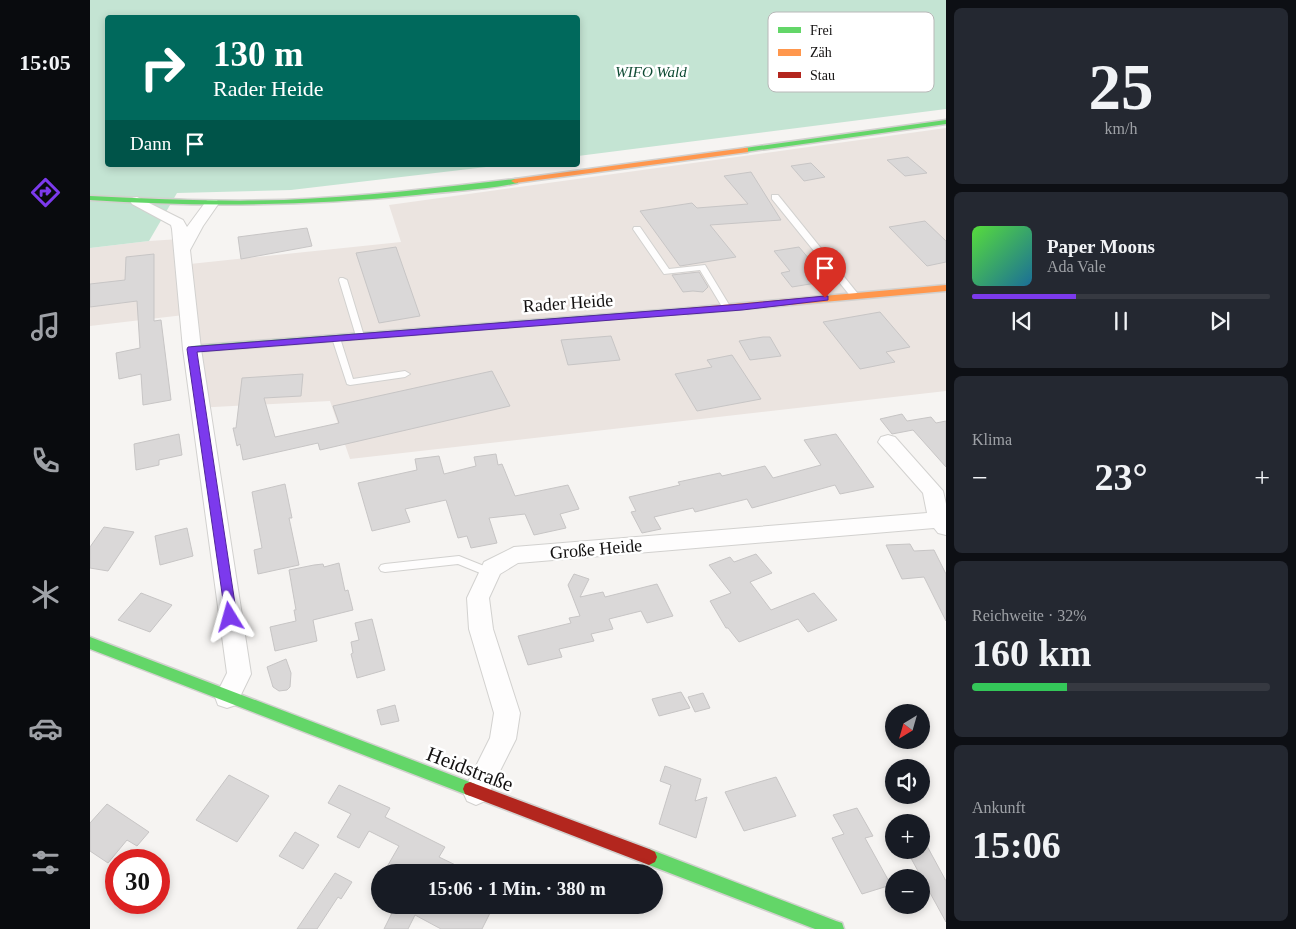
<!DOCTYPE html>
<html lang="de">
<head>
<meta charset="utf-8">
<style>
  body { margin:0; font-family:Georgia,serif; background:#242831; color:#f1f3f6; height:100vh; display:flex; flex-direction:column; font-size:19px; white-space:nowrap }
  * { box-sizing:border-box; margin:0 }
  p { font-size:16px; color:#9ea1a6 }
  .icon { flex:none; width:28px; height:28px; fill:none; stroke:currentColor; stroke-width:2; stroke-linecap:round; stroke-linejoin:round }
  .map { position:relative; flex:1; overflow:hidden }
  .drawer { display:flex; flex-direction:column; gap:8px; padding:8px; background:#0d0f14; width:350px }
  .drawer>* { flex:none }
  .top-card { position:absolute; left:15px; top:15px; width:475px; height:152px; border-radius:5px; box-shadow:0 2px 8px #0003; background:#00695c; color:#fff; overflow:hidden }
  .needle { width:32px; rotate:217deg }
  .controls { position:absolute; left:795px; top:704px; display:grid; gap:10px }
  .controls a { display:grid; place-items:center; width:45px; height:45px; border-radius:50%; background:#171b24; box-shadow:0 2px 8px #0003; font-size:25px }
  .speed { position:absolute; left:15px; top:849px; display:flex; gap:10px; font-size:25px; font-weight:700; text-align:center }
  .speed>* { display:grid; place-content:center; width:65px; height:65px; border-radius:50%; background:#171b24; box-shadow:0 2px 8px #0003; line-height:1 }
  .speed .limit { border:8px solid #d22; background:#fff; color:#111 }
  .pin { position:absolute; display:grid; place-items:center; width:42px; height:42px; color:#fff; margin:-51px -21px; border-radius:50% 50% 50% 0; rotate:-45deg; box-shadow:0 0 5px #0007 }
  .pin .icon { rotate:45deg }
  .me { position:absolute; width:55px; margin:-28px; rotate:352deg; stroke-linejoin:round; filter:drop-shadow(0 0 4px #0008) }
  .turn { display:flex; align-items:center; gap:18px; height:105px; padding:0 25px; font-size:22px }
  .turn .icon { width:65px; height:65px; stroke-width:2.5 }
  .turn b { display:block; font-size:35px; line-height:42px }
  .then { display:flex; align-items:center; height:48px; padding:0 25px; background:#0003; gap:10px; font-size:19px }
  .big { font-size:38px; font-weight:700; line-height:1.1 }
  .drawer .tile { flex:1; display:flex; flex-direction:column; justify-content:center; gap:8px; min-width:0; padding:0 18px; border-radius:8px; background:#242831 }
  .drawer .dial { align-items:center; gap:0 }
  .dial b { font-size:65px; line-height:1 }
  .song { display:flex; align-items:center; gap:15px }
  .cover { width:60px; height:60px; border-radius:8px; background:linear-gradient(135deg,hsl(110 70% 55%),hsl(200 70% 35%)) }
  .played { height:5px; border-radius:2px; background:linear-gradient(90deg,#7c3aed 35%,#363941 35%) }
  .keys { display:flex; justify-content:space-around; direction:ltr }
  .heat { display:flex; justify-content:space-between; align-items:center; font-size:28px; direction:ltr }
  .charge { height:8px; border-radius:4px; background:linear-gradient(90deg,#34c759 32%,#363941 0) }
  .trip { position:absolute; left:281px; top:864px; width:292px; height:50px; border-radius:25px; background:#171b24; box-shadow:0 2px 8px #0003; font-weight:700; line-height:50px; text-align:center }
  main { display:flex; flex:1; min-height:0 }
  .tabs { display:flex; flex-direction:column; width:90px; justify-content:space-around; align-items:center; background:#090b0e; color:#9ea1a6 }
  .tabs .icon { width:35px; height:35px }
  .tabs .current { color:#7c3aed }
  .tabs b { font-size:22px; color:#f1f3f6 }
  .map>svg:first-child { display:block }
</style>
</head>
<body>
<main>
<nav class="tabs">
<b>15:05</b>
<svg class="icon current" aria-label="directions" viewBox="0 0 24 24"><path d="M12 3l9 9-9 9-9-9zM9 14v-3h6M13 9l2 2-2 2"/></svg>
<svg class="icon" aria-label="music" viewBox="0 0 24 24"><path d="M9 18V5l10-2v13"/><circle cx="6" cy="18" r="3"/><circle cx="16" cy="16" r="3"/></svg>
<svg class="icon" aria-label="phone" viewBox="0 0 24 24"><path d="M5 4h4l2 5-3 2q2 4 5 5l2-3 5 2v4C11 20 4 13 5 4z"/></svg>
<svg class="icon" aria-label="climate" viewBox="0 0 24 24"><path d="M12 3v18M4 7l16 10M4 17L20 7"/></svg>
<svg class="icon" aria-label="car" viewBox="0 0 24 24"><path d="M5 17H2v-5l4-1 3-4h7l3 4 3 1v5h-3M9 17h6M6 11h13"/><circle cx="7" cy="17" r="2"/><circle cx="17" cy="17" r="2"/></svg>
<svg class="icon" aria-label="filters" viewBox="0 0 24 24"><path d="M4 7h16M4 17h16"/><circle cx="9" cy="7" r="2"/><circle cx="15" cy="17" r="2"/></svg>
</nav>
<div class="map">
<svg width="856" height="929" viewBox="0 0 856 929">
  <rect width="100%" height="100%" fill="#f6f4f2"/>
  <path fill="#ebe4e0" d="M 856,128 L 856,391 L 260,459 L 240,401 L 105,408 L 94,315 L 0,326 L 0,248 L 59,241 L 105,238 L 98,249 L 100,264 L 311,242 L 299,205 Z"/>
  <path fill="#c4e4d3" d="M 0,0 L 856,0 L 856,109 L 488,156 L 488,18 L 18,18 L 18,165 L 413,165 L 201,190 L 87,193 L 59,241 L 0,248 Z"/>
  <path fill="#dad8d8" stroke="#c7c5c5" d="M 818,157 L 837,173 L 815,176 L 797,160 Z
    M 721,163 L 735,177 L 714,181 L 701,166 Z
    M 661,172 L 691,220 L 620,225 L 646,257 L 590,266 L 550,211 L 602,203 L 607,208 L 658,204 L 634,176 Z
    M 835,221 L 856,241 L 856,262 L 837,266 L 799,227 Z
    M 217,228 L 222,246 L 151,259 L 148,237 Z
    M 306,247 L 330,316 L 289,323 L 266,253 Z
    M 709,247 L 726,267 L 738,281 L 702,287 L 691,273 L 700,271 L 684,251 Z
    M 64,254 L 64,321 L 71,320 L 81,400 L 53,405 L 51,374 L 29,379 L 26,353 L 50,348 L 47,301 L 0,307 L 0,284 L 35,280 L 36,257 Z
    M 609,272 L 618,287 L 613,292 L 603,291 L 593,292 L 582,275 Z
    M 790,312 L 820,347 L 796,352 L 805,362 L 770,369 L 733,322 Z
    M 521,336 L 530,360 L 478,365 L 471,340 Z
    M 673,337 L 680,337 L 691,356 L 660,360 L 649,341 Z
    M 642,355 L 671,399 L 607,411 L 585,374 L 622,367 L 617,360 Z
    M 402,371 L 420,406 L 230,450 L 228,443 L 153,460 L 150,444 L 147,446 L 143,428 L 146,428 L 152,378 L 213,374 L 211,396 L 174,398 L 185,437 L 249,423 L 243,406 Z
    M 812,414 L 817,421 L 841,417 L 846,423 L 856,421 L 856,467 L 823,430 L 802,434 L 790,419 Z
    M 89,434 L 92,455 L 69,460 L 69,465 L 46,470 L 44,444 Z
    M 746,434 L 784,487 L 750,494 L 745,485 L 662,508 L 657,499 L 605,512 L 603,508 L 564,517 L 571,529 L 552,533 L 541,512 L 546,511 L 539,497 L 590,485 L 588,482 L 630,473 L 632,476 L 675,466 L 683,478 L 731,465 L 714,440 Z
    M 406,454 L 408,465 L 412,464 L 425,496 L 478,485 L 489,509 L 470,514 L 476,528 L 444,535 L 435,514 L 399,518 L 407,543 L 381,548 L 377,536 L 368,538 L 356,500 L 315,509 L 320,522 L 282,531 L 268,483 L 327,470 L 325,459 L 349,456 L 354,474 L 386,466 L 384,457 Z
    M 195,484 L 202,518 L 199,518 L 209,565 L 168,574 L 164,550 L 172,548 L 162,492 Z
    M 14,527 L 44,532 L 18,571 L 0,568 L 0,547 Z
    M 97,528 L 103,556 L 70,565 L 65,536 Z
    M 820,544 L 824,551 L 844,550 L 856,574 L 856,621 L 834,577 L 812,579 L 796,545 Z
    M 666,554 L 682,573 L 660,582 L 681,610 L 724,593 L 747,620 L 718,632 L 708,619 L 649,642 L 638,628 L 636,628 L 620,601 L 641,593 L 619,565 L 640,557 L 644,562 Z
    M 249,563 L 255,591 L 258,590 L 263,610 L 223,620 L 227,641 L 185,651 L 180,627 L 206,621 L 204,610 L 206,610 L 199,570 L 224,565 L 233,564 L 234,567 Z
    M 484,574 L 499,579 L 490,597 L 513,592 L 515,597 L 567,584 L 583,616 L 557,623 L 551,611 L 519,619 L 523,629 L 501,634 L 504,641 L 469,649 L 472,657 L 438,665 L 428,636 L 481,623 L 479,618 L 490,616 L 478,585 Z
    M 51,593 L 82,605 L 60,632 L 28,620 Z
    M 282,619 L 295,670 L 267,678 L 261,654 L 263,653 L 261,642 L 269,640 L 265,623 Z
    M 196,659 L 201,673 L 200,687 L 197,690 L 189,691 L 183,687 L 177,667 Z
    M 591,692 L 600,708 L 569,716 L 562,699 Z
    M 613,693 L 620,708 L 605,712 L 598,697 Z
    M 305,705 L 309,721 L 291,725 L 287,710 Z
    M 575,766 L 611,779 L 605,801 L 617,797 L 606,838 L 569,824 L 581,785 L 570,781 Z
    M 139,775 L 179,796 L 147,842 L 106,820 Z
    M 686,777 L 706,816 L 654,831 L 635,792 Z
    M 249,785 L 300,808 L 295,817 L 355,847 L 349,857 L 380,872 L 294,872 L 309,846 L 279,831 L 269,848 L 247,837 L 261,814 L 238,803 Z
    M 17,804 L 59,832 L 47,846 L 37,840 L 18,863 L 0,851 L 0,823 Z
    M 767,808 L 783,836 L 775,838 L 801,885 L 772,894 L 742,838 L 754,834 L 743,815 Z
    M 205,832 L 229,845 L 213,869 L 189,856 Z
    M 837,846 L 856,881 L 856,922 L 817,851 L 831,850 L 831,847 Z
    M 245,873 L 262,882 L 251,899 L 248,897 L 227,929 L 207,929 Z
    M 306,905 L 404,905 L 392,929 L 351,929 L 325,915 L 318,929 L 294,929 Z"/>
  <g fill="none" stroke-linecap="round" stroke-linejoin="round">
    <defs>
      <path id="lane" d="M 682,195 L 688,195 L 768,294 L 768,298 L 762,298 L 682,199 Z
        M 544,227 L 550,227 L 579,269 L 615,265 L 641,308 L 640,310 L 634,310 L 610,270 L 574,274 L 543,229 Z
        M 250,278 L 253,278 L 257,280 L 274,336 L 273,338 L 270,339 L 266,336 L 249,280 Z
        M 246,335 L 250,338 L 263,379 L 315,371 L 320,374 L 315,377 L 260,385 L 257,384 L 242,338 Z
        M 369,556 L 404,570 L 406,573 L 404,576 L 400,577 L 368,564 L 295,572 L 291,571 L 289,568 L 291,565 L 295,564 Z"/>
      <path id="street" d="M 47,197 L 93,220 L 97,227 L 117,200 L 127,200 L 129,203 L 113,226 L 100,250 L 111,349 L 161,674 L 146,705 L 137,708 L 128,705 L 125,697 L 137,673 L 93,349 L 82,229 L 81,225 L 42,204 L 40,201 L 42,198 Z
        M 798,435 L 805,437 L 853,491 L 856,504 L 856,535 L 848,533 L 844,528 L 428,563 L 410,574 L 399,598 L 403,629 L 430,713 L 426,739 L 395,801 L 386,805 L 377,801 L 373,792 L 400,738 L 404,713 L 379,629 L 377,598 L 394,562 L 424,547 L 837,513 L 833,493 L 788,442 L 791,437 Z"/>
      <path id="fast" d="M 856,120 L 856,124 L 655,152 L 651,150 L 655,148 Z
        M 425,179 L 428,179 L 428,183 C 395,190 360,191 326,195 C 217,206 109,207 0,200 L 0,196 C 65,199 129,202 194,200 C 271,197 348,188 425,179 Z
        M 598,308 L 601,309 L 601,313 L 102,352 L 97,349 L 102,346 Z
        M 0,637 L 385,784 L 387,789 L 385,794 L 380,796 L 0,649 Z
        M 559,849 L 746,921 L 752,923 L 754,929 L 725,929 L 559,865 L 553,862 L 551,857 L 553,852 Z"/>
      <path id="slow" d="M 655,148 L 658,148 L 658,152 L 425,183 L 421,181 L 425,179 Z
        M 856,285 L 856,291 L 598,314 L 593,311 L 598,308 Z"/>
      <path id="jam" d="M 380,782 L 559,849 L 565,852 L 567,857 L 565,862 L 559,865 L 375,794 L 373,789 L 375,784 Z"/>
    </defs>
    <use href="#lane" stroke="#d2d1cf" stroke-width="2"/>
    <use href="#street" stroke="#d2d1cf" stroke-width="2"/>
    <use href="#fast" stroke="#d2d1cf" stroke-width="3"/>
    <use href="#slow" stroke="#d2d1cf" stroke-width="3"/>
    <use href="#jam" stroke="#d2d1cf" stroke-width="3"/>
    <use href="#lane" fill="#fefdfd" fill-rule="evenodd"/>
    <use href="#street" fill="#fefdfd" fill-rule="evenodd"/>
    <use href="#fast" fill="#63d668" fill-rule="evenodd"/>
    <use href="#slow" fill="#ff974d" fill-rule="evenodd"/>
    <use href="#jam" fill="#b3261e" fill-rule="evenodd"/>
  </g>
  <path fill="#7c3aed" stroke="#51269a" d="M 735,296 L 738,296 L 738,300 L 652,310 L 107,352 L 147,617 L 145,621 L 140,622 L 136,621 L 97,349 L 98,347 L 652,304 Z"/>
  <g text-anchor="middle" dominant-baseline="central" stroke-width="5" stroke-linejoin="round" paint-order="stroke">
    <g font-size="15" font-style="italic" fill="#0e4a33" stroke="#fff">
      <text x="561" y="72">WIFO Wald</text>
    </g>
    <g font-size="18" fill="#131111" stroke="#fff">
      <text transform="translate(478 303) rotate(-4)">Rader Heide</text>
      <text transform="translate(506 549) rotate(-5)">Große Heide</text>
    </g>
    <g font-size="21" fill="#131111" stroke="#fff">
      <text transform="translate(380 769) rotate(21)">Heidstraße</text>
    </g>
  </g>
  <rect x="678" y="12" width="166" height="80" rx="8" fill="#fff" stroke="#b8b8b8" stroke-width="1"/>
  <rect x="688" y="27" width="23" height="6" fill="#63d668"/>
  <rect x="688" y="49" width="23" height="7" fill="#ff974d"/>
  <rect x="688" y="72" width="23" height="6" fill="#b3261e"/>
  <g font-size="14" fill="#131111">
    <text x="720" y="35">Frei</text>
    <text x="720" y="57">Zäh</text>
    <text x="720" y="80">Stau</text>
  </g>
</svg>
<div class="controls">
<a><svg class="needle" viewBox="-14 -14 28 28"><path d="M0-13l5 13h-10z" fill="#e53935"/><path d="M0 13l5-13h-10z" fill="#9ea1a6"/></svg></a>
<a><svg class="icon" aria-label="sound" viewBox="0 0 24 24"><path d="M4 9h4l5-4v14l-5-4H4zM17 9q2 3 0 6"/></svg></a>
<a>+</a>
<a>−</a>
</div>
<div class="speed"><div class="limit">30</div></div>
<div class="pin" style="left:735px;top:298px;background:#d93025"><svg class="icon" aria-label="arrive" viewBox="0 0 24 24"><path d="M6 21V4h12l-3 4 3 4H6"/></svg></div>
<svg class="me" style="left:140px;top:617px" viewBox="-20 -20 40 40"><path d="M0-17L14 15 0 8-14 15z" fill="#7c3aed" stroke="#fff" stroke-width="4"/></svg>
<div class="trip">15:06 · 1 Min. · 380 m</div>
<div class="top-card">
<div class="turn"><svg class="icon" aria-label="right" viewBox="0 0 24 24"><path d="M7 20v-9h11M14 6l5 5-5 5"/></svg><div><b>130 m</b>Rader Heide</div></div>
<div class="then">Dann<svg class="icon" aria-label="arrive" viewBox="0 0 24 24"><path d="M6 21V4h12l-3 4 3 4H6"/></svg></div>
</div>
</div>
<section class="drawer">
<div class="tile dial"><b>25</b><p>km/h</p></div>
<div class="tile">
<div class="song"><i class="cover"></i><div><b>Paper Moons</b><p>Ada Vale</p></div></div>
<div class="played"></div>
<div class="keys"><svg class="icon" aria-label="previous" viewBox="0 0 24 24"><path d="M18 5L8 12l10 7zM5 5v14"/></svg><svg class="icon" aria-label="pause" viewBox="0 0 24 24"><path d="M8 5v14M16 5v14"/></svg><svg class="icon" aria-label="next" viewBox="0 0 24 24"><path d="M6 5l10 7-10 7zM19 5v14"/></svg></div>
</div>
<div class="tile"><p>Klima</p>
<div class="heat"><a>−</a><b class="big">23°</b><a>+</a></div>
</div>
<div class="tile"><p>Reichweite · 32%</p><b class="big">160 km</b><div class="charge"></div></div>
<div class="tile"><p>Ankunft</p><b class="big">15:06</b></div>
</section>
</main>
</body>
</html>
